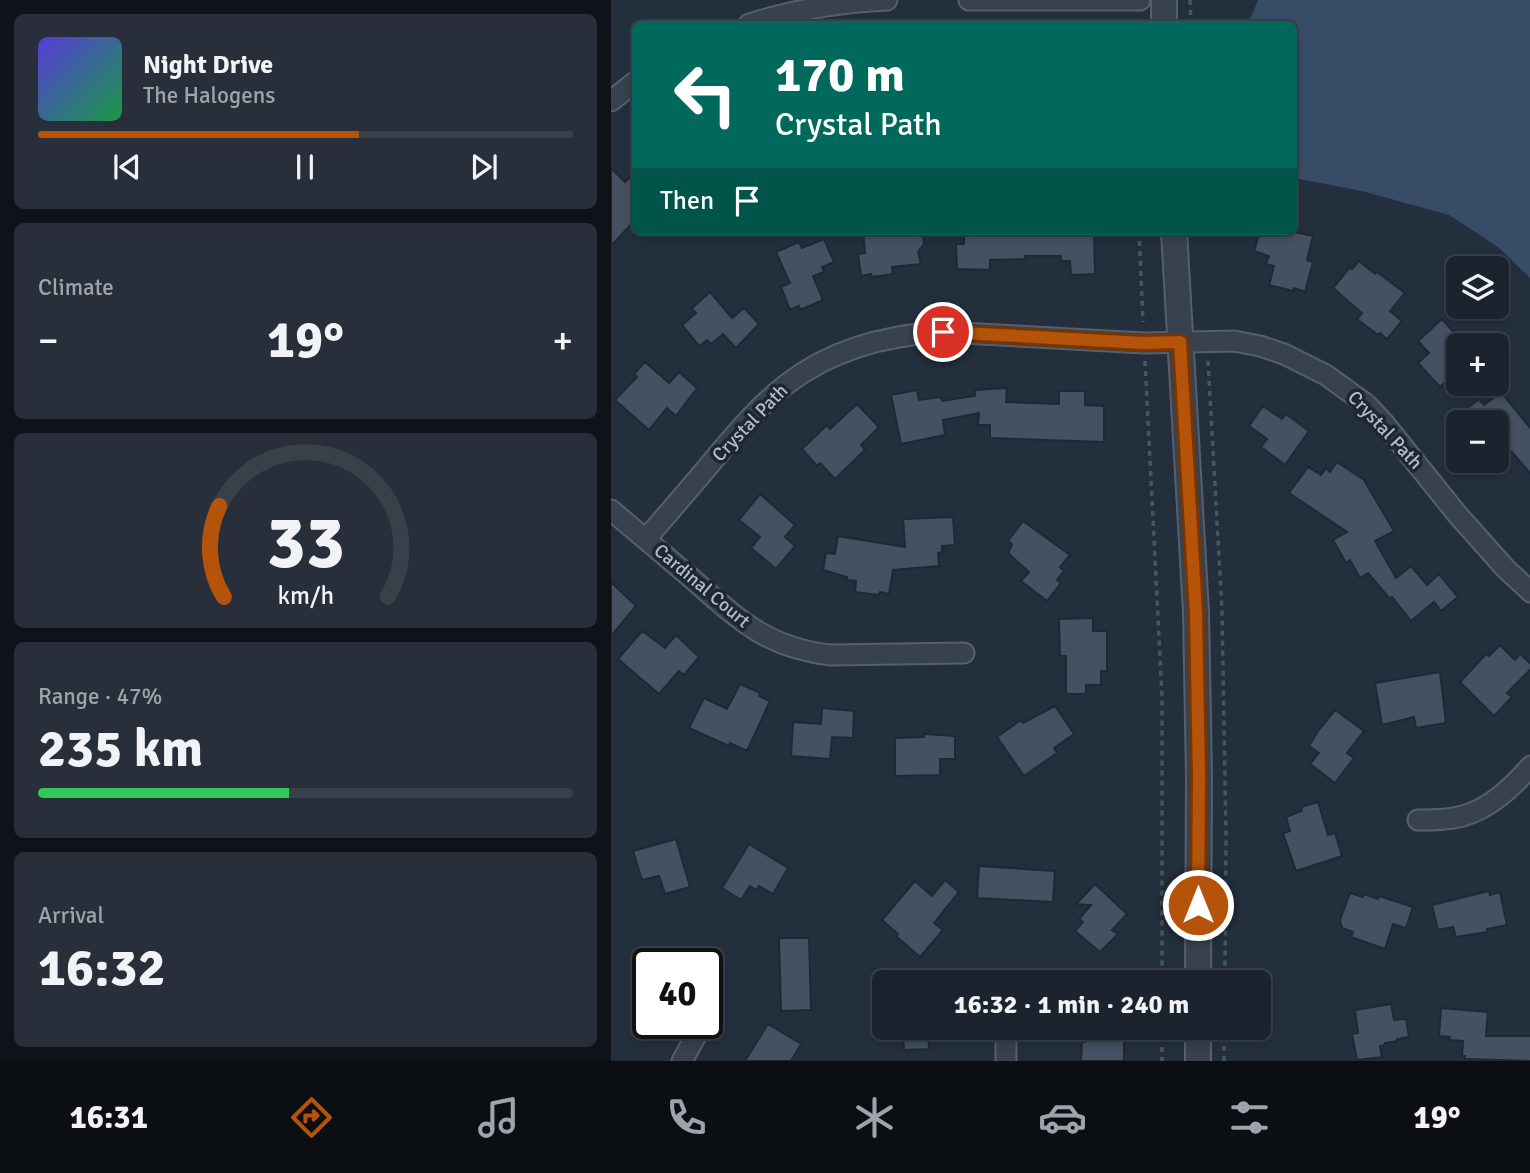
<!DOCTYPE html>
<html lang="en">
<head>
<meta charset="utf-8">
<style>
  body { margin:0; font-family:Signika,sans-serif; background:#282f3a; color:#f1f3f6; height:100vh; display:flex; flex-direction:column; font-size:26px; white-space:nowrap }
  * { box-sizing:border-box; margin:0 }
  p { font-size:23px; color:#a0a4aa }
  .icon { flex:none; width:38px; height:38px; fill:none; stroke:currentColor; stroke-width:2; stroke-linecap:round; stroke-linejoin:round }
  .map { position:relative; flex:1; overflow:hidden }
  .details { display:flex; flex-direction:column; gap:14px; padding:14px; background:#0f1319; width:611px }
  .details>* { flex:none }
  .top-card { position:absolute; left:21px; top:21px; width:665px; height:214px; border-radius:10px; box-shadow:0 4px 10px #0003,0 0 0 2px #39404a; background:#00695c; color:#fff; overflow:hidden }
  .tools { position:absolute; left:835px; top:256px; display:grid; gap:14px }
  .tools a { display:grid; place-items:center; width:63px; height:63px; border-radius:10px; background:#1b232e; box-shadow:0 4px 10px #0003,0 0 0 2px #39404a; font-size:35px }
  .speed { position:absolute; left:21px; top:948px; display:flex; gap:14px; font-size:35px; font-weight:700; text-align:center }
  .speed>* { display:grid; place-content:center; width:91px; height:91px; border-radius:50%; background:#1b232e; box-shadow:0 4px 10px #0003,0 0 0 2px #39404a; line-height:1 }
  .speed .limit { border:4px solid #111; border-radius:10px; background:#fff; color:#111 }
  .pin { position:absolute; display:grid; place-items:center; width:60px; height:60px; color:#fff; margin:-30px; border:4px solid #fff; border-radius:50%; box-shadow:0 2px 7px #0007 }
  .me { position:absolute; width:77px; margin:-38px; rotate:0deg; stroke-linejoin:round; filter:drop-shadow(0 0 5px #0008) }
  .turn { display:flex; align-items:center; gap:24px; height:147px; padding:0 28px; font-size:32px }
  .turn .icon { width:91px; height:91px; stroke-width:2.5 }
  .turn b { display:block; font-size:49px; line-height:60px }
  .then { display:flex; align-items:center; height:66px; padding:0 28px; background:#0003; gap:14px; font-size:26px }
  .big { font-size:52px; font-weight:700; line-height:1.1 }
  .details .card { flex:1; display:flex; flex-direction:column; justify-content:center; gap:10px; min-width:0; padding:0 24px; border-radius:10px; background:#282f3a }
  .details .dial { align-items:center; gap:0 }
  .dial svg { height:182px; overflow:visible; fill:none; stroke:#39404a; stroke-width:7; stroke-linecap:round; text-anchor:middle }
  .dial text { fill:#f1f3f6; stroke:none }
  .song { display:flex; align-items:center; gap:21px }
  .cover { width:84px; height:84px; border-radius:10px; background:linear-gradient(135deg,hsl(250 70% 55%),hsl(140 70% 35%)) }
  .played { height:7px; border-radius:4px; background:linear-gradient(90deg,#b45309 60%,#39404a 60%) }
  .keys { display:flex; justify-content:space-around; direction:ltr }
  .heat { display:flex; justify-content:space-between; align-items:center; font-size:38px; direction:ltr }
  .charge { height:10px; border-radius:5px; background:linear-gradient(90deg,#34c759 47%,#39404a 0) }
  .trip { position:absolute; left:261px; top:970px; width:399px; height:70px; border-radius:10px; background:#1b232e; box-shadow:0 4px 10px #0003,0 0 0 2px #39404a; font-weight:700; line-height:70px; text-align:center }
  .dock { display:flex; height:112px; justify-content:space-around; align-items:center; background:#0b0e12; color:#a0a4aa }
  .dock .icon { width:49px; height:49px }
  .dock .active { color:#b45309 }
  .dock b { font-size:32px; color:#f1f3f6 }
  main { display:flex; flex:1; min-height:0 }
  .map>svg:first-child { display:block }
</style>
</head>
<body>
<main>
<section class="details">
<div class="card">
<div class="song"><i class="cover"></i><div><b>Night Drive</b><p>The Halogens</p></div></div>
<div class="played"></div>
<div class="keys"><svg class="icon" aria-label="previous" viewBox="0 0 24 24"><path d="M18 5L8 12l10 7zM5 5v14"/></svg><svg class="icon" aria-label="pause" viewBox="0 0 24 24"><path d="M8 5v14M16 5v14"/></svg><svg class="icon" aria-label="next" viewBox="0 0 24 24"><path d="M6 5l10 7-10 7zM19 5v14"/></svg></div>
</div>
<div class="card"><p>Climate</p>
<div class="heat"><a>−</a><b class="big">19°</b><a>+</a></div>
</div>
<div class="card dial"><svg viewBox="0 0 100 80">
<path d="M14 69A42 42 0 1 1 86 69"/>
<path d="M14 69A42 42 0 0 1 12 29" stroke="#b45309"/>
<text x="50" y="56" font-size="32" font-weight="700">33</text>
<text x="50" y="72" font-size="11">km/h</text>
</svg></div>
<div class="card"><p>Range · 47%</p><b class="big">235 km</b><div class="charge"></div></div>
<div class="card"><p>Arrival</p><b class="big">16:32</b></div>
</section>
<div class="map">
<svg width="920" height="1061" viewBox="0 0 920 1061">
  <rect width="100%" height="100%" fill="#242f3e"/>
  <path fill="#394c67" d="M 647,0 L 919,0 L 919,278 L 887,247 L 838,215 L 751,191 L 683,178 L 682,24 L 637,24 Z"/>
  <path fill="#455162" stroke="#1f2835" stroke-width="2" d="M 0,168 L 14,182 L 24,173 L 24,220 L 0,246 Z
    M 252,231 L 305,231 L 312,235 L 313,244 L 307,252 L 310,264 L 281,267 L 282,274 L 261,277 L 260,274 L 250,276 L 247,254 L 254,253 Z
    M 353,231 L 483,231 L 484,274 L 460,275 L 459,261 L 450,261 L 450,256 L 414,256 L 414,259 L 379,260 L 379,270 L 346,269 L 345,244 L 353,244 Z
    M 649,231 L 679,231 L 702,236 L 696,260 L 702,262 L 694,292 L 683,288 L 682,291 L 658,285 L 663,266 L 655,264 L 658,256 L 643,251 Z
    M 213,239 L 223,262 L 211,267 L 213,272 L 202,276 L 212,300 L 189,310 L 188,306 L 179,310 L 170,287 L 179,283 L 165,252 L 188,242 L 191,248 Z
    M 748,261 L 764,274 L 766,272 L 794,293 L 779,311 L 791,321 L 776,339 L 769,333 L 767,335 L 746,319 L 751,313 L 722,288 L 739,267 L 741,269 Z
    M 99,292 L 121,318 L 133,308 L 148,324 L 125,348 L 112,334 L 100,344 L 96,340 L 88,346 L 71,325 L 85,313 L 81,308 Z
    M 831,319 L 847,337 L 847,356 L 840,363 L 846,372 L 829,387 L 807,363 L 818,353 L 807,341 Z
    M 34,362 L 58,383 L 68,372 L 86,388 L 65,416 L 56,408 L 38,430 L 4,400 L 26,377 L 23,374 Z
    M 396,388 L 395,402 L 448,404 L 448,391 L 474,391 L 474,405 L 493,406 L 493,442 L 379,438 L 379,425 L 367,425 L 368,413 L 332,420 L 334,435 L 290,444 L 280,395 L 306,390 L 308,400 L 330,397 L 331,401 L 364,396 L 364,390 Z
    M 890,392 L 920,429 L 920,474 L 899,450 L 886,461 L 886,422 L 852,422 L 859,416 L 854,410 L 868,399 L 873,405 Z
    M 246,404 L 268,427 L 250,445 L 254,450 L 224,479 L 209,463 L 206,466 L 191,449 L 216,425 L 219,429 Z
    M 652,406 L 671,419 L 675,414 L 698,431 L 674,465 L 650,447 L 656,439 L 638,426 Z
    M 726,462 L 753,480 L 783,531 L 764,541 L 785,578 L 800,566 L 816,585 L 828,574 L 847,597 L 830,611 L 823,602 L 800,621 L 781,597 L 779,599 L 757,573 L 749,578 L 739,560 L 735,563 L 722,540 L 736,532 L 678,493 L 697,467 L 710,475 L 715,468 L 719,472 Z
    M 149,494 L 184,525 L 174,537 L 184,546 L 165,569 L 140,548 L 149,537 L 128,520 Z
    M 342,517 L 344,545 L 331,546 L 331,552 L 327,553 L 328,566 L 282,570 L 278,594 L 269,592 L 268,595 L 244,592 L 245,581 L 236,580 L 236,577 L 212,570 L 215,553 L 224,554 L 227,536 L 294,547 L 292,519 Z
    M 412,521 L 459,555 L 449,567 L 453,571 L 446,580 L 450,583 L 436,601 L 410,581 L 418,572 L 397,553 L 401,544 L 397,541 Z
    M 0,582 L 25,606 L 0,636 Z
    M 482,618 L 482,631 L 496,631 L 496,671 L 490,671 L 490,685 L 475,685 L 475,694 L 455,694 L 455,656 L 449,656 L 448,619 Z
    M 31,631 L 54,648 L 65,635 L 88,657 L 73,675 L 68,671 L 48,694 L 7,659 Z
    M 889,645 L 904,660 L 909,654 L 920,664 L 920,669 L 896,693 L 901,697 L 883,716 L 849,682 L 875,654 L 878,656 Z
    M 829,672 L 835,723 L 805,728 L 803,717 L 771,725 L 764,683 Z
    M 129,684 L 149,693 L 148,696 L 159,701 L 136,751 L 119,743 L 118,746 L 78,728 L 93,698 L 116,709 Z
    M 444,706 L 463,734 L 443,748 L 446,753 L 413,776 L 386,737 L 410,720 L 412,723 Z
    M 211,708 L 243,711 L 242,738 L 221,737 L 219,759 L 180,756 L 182,722 L 210,724 Z
    M 724,710 L 753,731 L 736,753 L 743,758 L 724,783 L 699,764 L 708,753 L 698,746 L 707,731 Z
    M 313,734 L 344,736 L 344,759 L 329,759 L 329,775 L 284,776 L 284,738 L 313,737 Z
    M 707,802 L 717,835 L 724,833 L 731,856 L 685,871 L 672,833 L 679,831 L 675,817 L 691,811 L 690,807 Z
    M 65,839 L 79,887 L 54,894 L 48,876 L 31,880 L 22,851 Z
    M 138,844 L 177,868 L 162,894 L 148,886 L 145,890 L 139,886 L 130,900 L 111,888 Z
    M 368,866 L 444,871 L 442,902 L 366,898 Z
    M 334,880 L 348,892 L 323,923 L 332,930 L 309,957 L 285,936 L 287,934 L 271,920 L 304,881 L 321,896 Z
    M 484,884 L 516,914 L 501,930 L 507,934 L 489,952 L 464,931 L 472,922 L 468,919 L 480,905 L 465,904 Z
    M 878,891 L 879,895 L 889,892 L 896,925 L 876,929 L 876,932 L 845,937 L 842,927 L 827,930 L 821,905 Z
    M 739,893 L 752,897 L 753,894 L 767,899 L 768,896 L 802,907 L 795,928 L 782,924 L 774,949 L 740,937 L 742,932 L 731,928 L 729,920 Z
    M 168,938 L 198,938 L 200,1010 L 170,1011 Z
    M 780,1004 L 783,1020 L 795,1019 L 798,1037 L 786,1039 L 786,1041 L 774,1043 L 774,1045 L 769,1046 L 771,1057 L 746,1060 L 741,1034 L 747,1033 L 744,1010 Z
    M 830,1008 L 877,1012 L 875,1036 L 920,1036 L 920,1061 L 854,1059 L 854,1056 L 851,1056 L 852,1041 L 838,1040 L 839,1037 L 828,1036 Z
    M 157,1024 L 190,1044 L 180,1061 L 134,1061 Z
    M 292,1027 L 317,1027 L 318,1049 L 293,1050 Z
    M 474,1034 L 513,1034 L 513,1061 L 470,1061 L 471,1042 L 474,1042 Z"/>
  <g fill="none" stroke-linecap="round" stroke-linejoin="round">
    <defs>
      <path id="minor" d="M 358,0 L 529,0
        M 138,24 C 183,10 229,2 276,0
        M 0,101 L 24,82
        M 0,510 C 26,532 52,554 78,576 C 125,617 154,648 220,655 L 353,653
        M 35,539 C 58,512 82,485 105,457 C 127,431 149,405 176,384 C 221,349 276,335 332,332 L 533,343 L 623,341 L 649,346 L 673,354 L 715,375 L 755,404 L 773,423 L 846,514 L 895,569 L 920,592
        M 807,820 C 822,820 838,820 852,816 C 880,808 901,787 920,766
        M 71,1061 L 86,1034 L 86,1024
        M 395,1061 L 395,1027"/>
      <path id="tertiary" d="M 553,0 L 553,24
        M 563,231 L 585,612 L 588,777 L 587,982
        M 587,1061 L 587,1027"/>
    </defs>
    <use href="#minor" stroke="#565f6c" stroke-width="23"/>
    <use href="#tertiary" stroke="#565f6c" stroke-width="28"/>
    <path stroke="#44595c" stroke-width="3.5" stroke-dasharray="5 5" stroke-linecap="butt" d="M 579,0 L 580,24
      M 528,231 L 532,322
      M 534,361 L 551,697 L 551,982
      M 597,361 L 611,611 L 615,836 L 614,982
      M 551,1027 L 551,1061
      M 613,1061 L 613,1027"/>
    <use href="#minor" stroke="#38414e" stroke-width="19"/>
    <use href="#tertiary" stroke="#38414e" stroke-width="24"/>
  </g>
  <g fill="none" stroke-linecap="round" stroke-linejoin="round">
    <defs>
      <path id="route" d="M 332,332 L 533,343 L 569,342 L 585,612 L 588,777 L 587,905"/>
    </defs>
    <use href="#route" stroke="#753606" stroke-width="18"/>
    <use href="#route" stroke="#b45309" stroke-width="12"/>
  </g>
  <g text-anchor="middle" dominant-baseline="central" stroke-width="7" stroke-linejoin="round" paint-order="stroke">
    <g font-size="19" fill="#b4bcc9" stroke="#1d2633">
      <text transform="translate(139 423) rotate(-46)">Crystal Path</text>
      <text transform="translate(774 430) rotate(47)">Crystal Path</text>
      <text transform="translate(91 586) rotate(40)">Cardinal Court</text>
    </g>
  </g>
</svg>
<div class="tools">
<a><svg class="icon" aria-label="layers" viewBox="0 0 24 24"><path d="M12 4l9 5-9 5-9-5zM3 14l9 5 9-5"/></svg></a>
<a>+</a>
<a>−</a>
</div>
<div class="speed"><div class="limit">40</div></div>
<div class="pin" style="left:332px;top:332px;background:#d93025"><svg class="icon" aria-label="arrive" viewBox="0 0 24 24"><path d="M6 21V4h12l-3 4 3 4H6"/></svg></div>
<svg class="me" style="left:587px;top:905px" viewBox="-20 -20 40 40"><circle r="17" fill="#b45309" stroke="#fff" stroke-width="3"/><path d="M0-11L8 9 0 5-8 9z" fill="#fff"/></svg>
<div class="trip">16:32 · 1 min · 240 m</div>
<div class="top-card">
<div class="turn"><svg class="icon" aria-label="left" viewBox="0 0 24 24"><path d="M17 20v-9H6M10 6l-5 5 5 5"/></svg><div><b>170 m</b>Crystal Path</div></div>
<div class="then">Then<svg class="icon" aria-label="arrive" viewBox="0 0 24 24"><path d="M6 21V4h12l-3 4 3 4H6"/></svg></div>
</div>
</div>
</main>
<nav class="dock">
<b>16:31</b>
<svg class="icon active" aria-label="directions" viewBox="0 0 24 24"><path d="M12 3l9 9-9 9-9-9zM9 14v-3h6M13 9l2 2-2 2"/></svg>
<svg class="icon" aria-label="music" viewBox="0 0 24 24"><path d="M9 18V5l10-2v13"/><circle cx="6" cy="18" r="3"/><circle cx="16" cy="16" r="3"/></svg>
<svg class="icon" aria-label="phone" viewBox="0 0 24 24"><path d="M5 4h4l2 5-3 2q2 4 5 5l2-3 5 2v4C11 20 4 13 5 4z"/></svg>
<svg class="icon" aria-label="climate" viewBox="0 0 24 24"><path d="M12 3v18M4 7l16 10M4 17L20 7"/></svg>
<svg class="icon" aria-label="car" viewBox="0 0 24 24"><path d="M5 17H2v-5l4-1 3-4h7l3 4 3 1v5h-3M9 17h6M6 11h13"/><circle cx="7" cy="17" r="2"/><circle cx="17" cy="17" r="2"/></svg>
<svg class="icon" aria-label="filters" viewBox="0 0 24 24"><path d="M4 7h16M4 17h16"/><circle cx="9" cy="7" r="2"/><circle cx="15" cy="17" r="2"/></svg>
<b>19°</b>
</nav>
</body>
</html>
